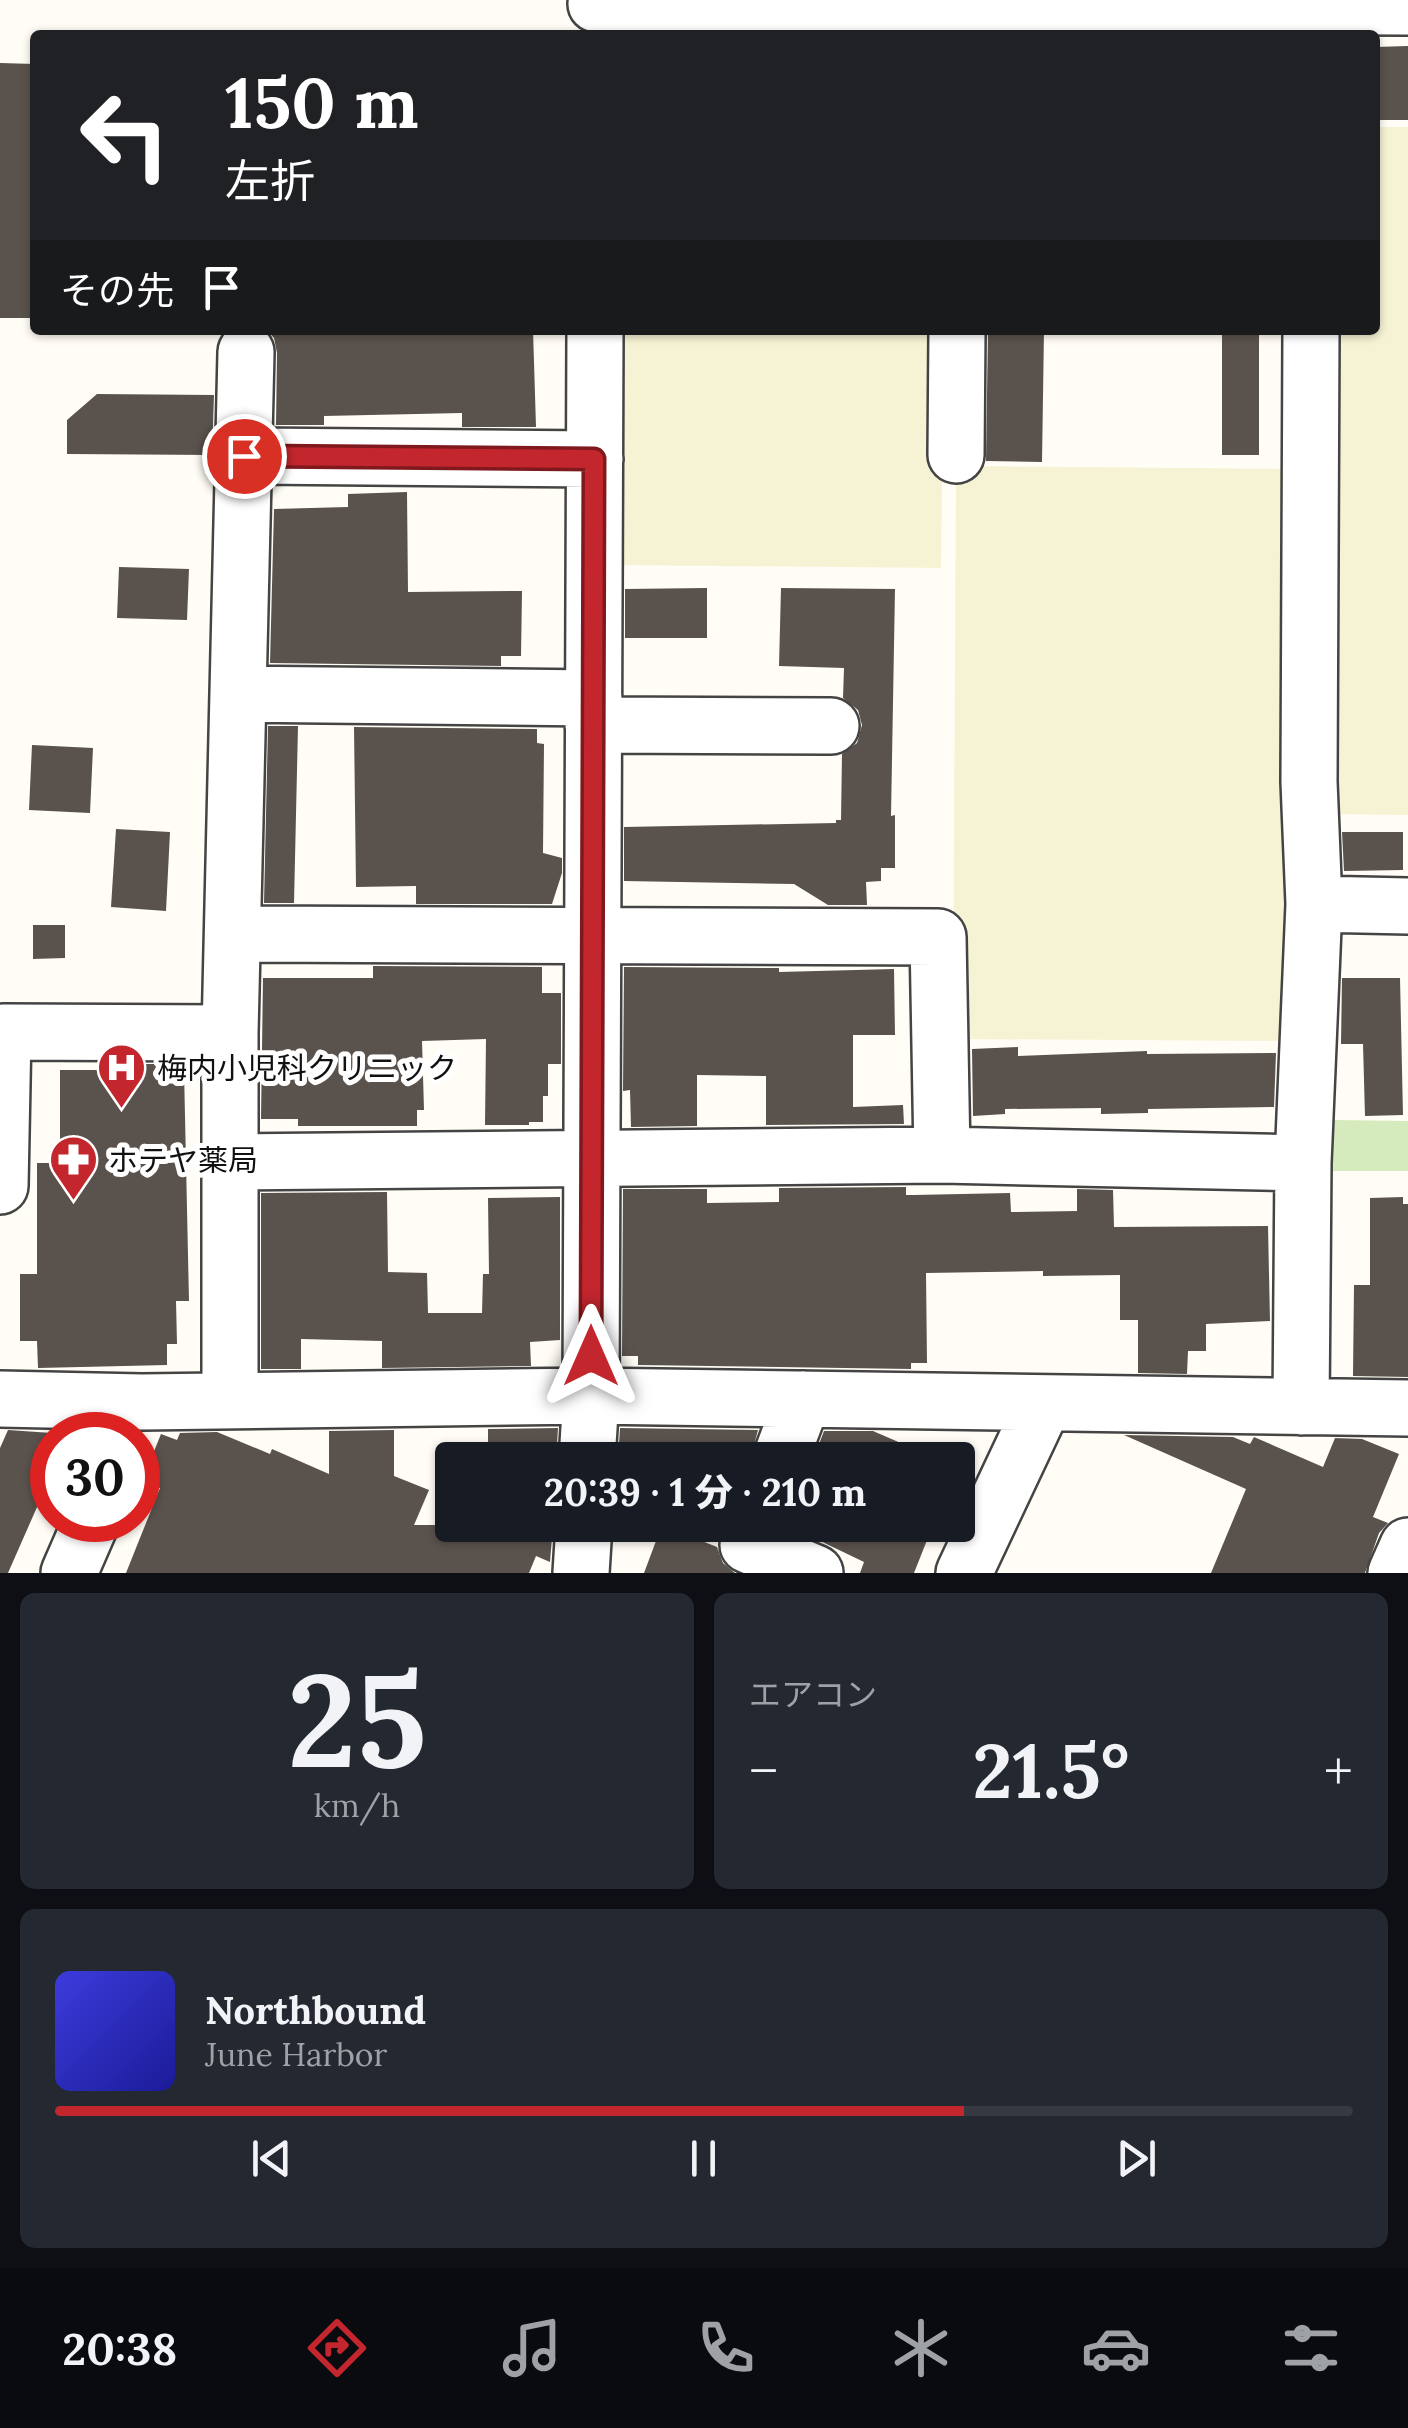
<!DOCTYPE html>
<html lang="ja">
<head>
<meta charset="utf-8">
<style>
  body { margin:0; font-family:Lora,"Noto Sans JP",serif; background:#242831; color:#f1f3f6; height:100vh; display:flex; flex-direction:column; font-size:38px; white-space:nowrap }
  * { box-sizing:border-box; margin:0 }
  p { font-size:32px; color:#9ea1a6 }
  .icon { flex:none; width:55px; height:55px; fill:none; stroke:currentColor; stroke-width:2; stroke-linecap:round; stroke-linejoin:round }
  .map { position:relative; height:1573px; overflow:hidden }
  .side { display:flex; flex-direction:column; gap:20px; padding:20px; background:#0d0f14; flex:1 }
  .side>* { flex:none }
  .top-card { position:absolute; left:30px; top:30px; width:1350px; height:305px; border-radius:10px; box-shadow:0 2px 8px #0004; background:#202124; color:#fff; overflow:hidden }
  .speed { position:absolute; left:30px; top:1412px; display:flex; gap:20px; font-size:50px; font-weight:700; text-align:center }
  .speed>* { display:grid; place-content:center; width:130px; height:130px; border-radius:50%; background:#171b24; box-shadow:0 2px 8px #0004; line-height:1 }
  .speed .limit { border:15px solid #d22; background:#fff; color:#111 }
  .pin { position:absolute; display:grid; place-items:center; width:85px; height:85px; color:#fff; margin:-42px; border:5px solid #fff; border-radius:50%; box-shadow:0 2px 10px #0007 }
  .me { position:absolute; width:110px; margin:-55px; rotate:0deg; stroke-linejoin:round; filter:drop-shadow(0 0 8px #0008) }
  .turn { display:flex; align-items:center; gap:35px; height:210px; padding:0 30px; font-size:45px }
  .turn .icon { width:130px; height:130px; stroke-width:2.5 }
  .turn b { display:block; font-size:70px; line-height:85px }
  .then { display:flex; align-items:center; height:95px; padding:0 30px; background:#0003; gap:20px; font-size:38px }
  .big { font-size:75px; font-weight:800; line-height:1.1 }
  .side .tile { flex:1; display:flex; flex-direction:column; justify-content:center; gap:15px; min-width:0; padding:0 35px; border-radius:15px; background:#242831 }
  .side .dial { align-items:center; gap:0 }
  .dial b { font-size:130px; line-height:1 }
  .song { display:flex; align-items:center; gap:30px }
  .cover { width:120px; height:120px; border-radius:15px; background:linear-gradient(135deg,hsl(240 70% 55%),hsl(240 70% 35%)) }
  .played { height:10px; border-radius:5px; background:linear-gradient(90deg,#c4262e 70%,#363941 70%) }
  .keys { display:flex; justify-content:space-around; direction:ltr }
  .heat { display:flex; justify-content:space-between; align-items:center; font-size:55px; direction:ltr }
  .side .tiles { flex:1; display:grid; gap:20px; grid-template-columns:1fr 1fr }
  .tile:last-child { grid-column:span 2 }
  .trip { position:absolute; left:435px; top:1442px; width:540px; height:100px; border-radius:10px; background:#171b24; box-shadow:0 2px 8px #0004; font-weight:800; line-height:100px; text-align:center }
  .dock { display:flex; height:160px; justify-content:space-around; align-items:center; background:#090b0e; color:#9ea1a6 }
  .dock .icon { width:70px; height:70px }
  .dock .on { color:#c4262e }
  .dock b { font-size:45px; color:#f1f3f6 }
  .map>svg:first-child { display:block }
</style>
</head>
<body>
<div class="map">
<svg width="1408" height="1573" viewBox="0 0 1408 1573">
  <rect width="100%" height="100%" fill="#fffdf5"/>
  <path fill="#f6f3d4" d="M 1375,127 L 1408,127 L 1408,815 L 1320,814 L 1326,330 L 1375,330 Z
    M 616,330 L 944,330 L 941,568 L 613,565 Z
    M 956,466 L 1300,469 L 1293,1041 L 953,1039 Z"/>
  <path fill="#d5ebbd" d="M 1334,1120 L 1408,1121 L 1408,1171 L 1333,1171 Z"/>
  <path fill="#5a524d" d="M 1408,46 L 1408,120 L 1375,120 L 1375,47 Z
    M 0,63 L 35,64 L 35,318 L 0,318 Z
    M 267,330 L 533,330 L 536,427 L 462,427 L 462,413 L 324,416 L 324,425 L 276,425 L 277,353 L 274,338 Z
    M 988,330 L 1044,330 L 1042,462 L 986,461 Z
    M 1222,330 L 1259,330 L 1259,455 L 1222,455 Z
    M 97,394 L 214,395 L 212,455 L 67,454 L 67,420 Z
    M 407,492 L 408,592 L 522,591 L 521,656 L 501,656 L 501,666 L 270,663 L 274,509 L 348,507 L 348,494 Z
    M 119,567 L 189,569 L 187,620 L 117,618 Z
    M 707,588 L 707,638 L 625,638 L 625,589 Z
    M 781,588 L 895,589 L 891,816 L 895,815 L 895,868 L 881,868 L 881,881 L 866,882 L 867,905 L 828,905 L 794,884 L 624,881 L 624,827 L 836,823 L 836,820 L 841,820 L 842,754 L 857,743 L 862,725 L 858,710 L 843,698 L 844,668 L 779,666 Z
    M 268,726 L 298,726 L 294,903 L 264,903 Z
    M 354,727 L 537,729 L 537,743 L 544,744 L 543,853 L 562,858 L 562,873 L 552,904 L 416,904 L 416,886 L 356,887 Z
    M 32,745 L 93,748 L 90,813 L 29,810 Z
    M 116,829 L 170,832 L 166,911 L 111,907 Z
    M 1342,832 L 1403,832 L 1403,870 L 1344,871 Z
    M 33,925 L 65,925 L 65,958 L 33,959 Z
    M 373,966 L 542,967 L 542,993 L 561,993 L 561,1064 L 548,1064 L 548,1096 L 543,1096 L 543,1122 L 529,1122 L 529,1125 L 485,1125 L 486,1039 L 422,1041 L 424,1110 L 417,1110 L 417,1126 L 298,1126 L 298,1119 L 261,1119 L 263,978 L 373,978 Z
    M 624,967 L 779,968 L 779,972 L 894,969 L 895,1035 L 853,1035 L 853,1107 L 903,1105 L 904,1124 L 766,1125 L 766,1076 L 697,1075 L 697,1126 L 631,1127 L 630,1090 L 623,1091 Z
    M 1342,978 L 1400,978 L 1403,1115 L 1365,1116 L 1363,1044 L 1341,1044 Z
    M 1018,1047 L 1018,1056 L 1147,1051 L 1147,1054 L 1276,1053 L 1274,1107 L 1148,1109 L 1148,1113 L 1101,1114 L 1101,1108 L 1005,1109 L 1005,1114 L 973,1116 L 972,1049 Z
    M 118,1064 L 164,1064 L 163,1070 L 184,1070 L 189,1301 L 176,1301 L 177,1344 L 167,1344 L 167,1365 L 38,1368 L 37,1341 L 20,1341 L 20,1274 L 37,1274 L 37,1163 L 60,1163 L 60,1070 L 118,1070 Z
    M 906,1187 L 906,1195 L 914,1195 L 1010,1193 L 1011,1212 L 1077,1211 L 1077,1189 L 1113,1190 L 1114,1227 L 1268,1226 L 1270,1321 L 1206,1324 L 1206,1351 L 1188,1351 L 1187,1374 L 1138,1373 L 1138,1320 L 1120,1320 L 1120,1275 L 1043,1276 L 1043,1271 L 926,1273 L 927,1363 L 911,1363 L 911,1369 L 638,1365 L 638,1356 L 622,1356 L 623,1189 L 707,1189 L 707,1203 L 779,1202 L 779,1188 Z
    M 387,1192 L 388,1272 L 427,1273 L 428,1313 L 482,1313 L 483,1274 L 489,1274 L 488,1198 L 560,1197 L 560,1340 L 530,1342 L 531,1366 L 382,1368 L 382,1341 L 301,1339 L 301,1369 L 261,1369 L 261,1193 Z
    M 1403,1197 L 1403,1204 L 1408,1204 L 1408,1377 L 1353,1376 L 1354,1285 L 1370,1285 L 1370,1198 Z
    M 558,1428 L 556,1460 L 488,1460 L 488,1429 Z
    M 620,1428 L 758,1430 L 750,1460 L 618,1460 Z
    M 8,1430 L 52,1433 L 52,1473 L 8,1573 L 0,1573 L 0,1448 Z
    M 394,1430 L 394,1476 L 429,1490 L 414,1525 L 553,1525 L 550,1562 L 536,1556 L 529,1573 L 126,1573 L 160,1488 L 142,1481 L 161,1434 L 177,1440 L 180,1433 L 217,1432 L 270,1454 L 272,1449 L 329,1474 L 329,1431 Z
    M 824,1431 L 873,1431 L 940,1460 L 813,1460 Z
    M 1124,1435 L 1233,1437 L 1250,1444 L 1254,1437 L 1323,1467 L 1335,1438 L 1362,1439 L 1399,1454 L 1373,1517 L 1388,1523 L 1379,1533 L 1365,1573 L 1211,1573 L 1246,1489 Z
    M 662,1525 L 717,1547 L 723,1563 L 735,1573 L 644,1573 Z
    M 787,1525 L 933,1525 L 914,1573 L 860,1573 L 864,1562 Z"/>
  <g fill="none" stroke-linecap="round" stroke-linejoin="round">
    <defs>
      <path id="minor" d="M 596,4 L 1408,7
        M 956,455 L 957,330
        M 243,456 L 595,459
        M 238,694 L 594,698
        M 593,725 L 831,726
        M 1314,904 L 1408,906
        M 233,934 L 938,937 L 942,1155
        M 230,1033 L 246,352
        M 230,1162 L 942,1155 L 1303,1163
        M 0,1186 L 3,1032 L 230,1033 L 230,1401
        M 0,1399 L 142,1402 L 591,1396 L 1408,1408
        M 1301,1407 L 1303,1163 L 1314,904 L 1309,782 L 1311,330
        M 587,1460 L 591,1396 L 595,330
        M 780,1460 L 803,1399
        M 756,1525 L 748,1545 L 815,1573
        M 69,1573 L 92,1520
        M 581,1573 L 584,1525
        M 964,1573 L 1044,1403
        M 1396,1573 L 1408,1546"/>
    </defs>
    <use href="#minor" stroke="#444" stroke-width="60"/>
    <use href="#minor" stroke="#fff" stroke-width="55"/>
  </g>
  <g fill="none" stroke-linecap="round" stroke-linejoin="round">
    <defs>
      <path id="route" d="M 244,456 L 594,459 L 591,1356"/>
    </defs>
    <use href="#route" stroke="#7f191e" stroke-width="25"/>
    <use href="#route" stroke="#c4262e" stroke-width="18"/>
  </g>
  <defs>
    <symbol id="hospital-pin" viewBox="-11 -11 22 30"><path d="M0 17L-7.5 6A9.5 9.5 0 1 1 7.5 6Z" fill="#c4262e" stroke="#fff"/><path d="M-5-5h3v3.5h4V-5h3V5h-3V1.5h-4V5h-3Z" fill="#fff"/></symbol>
    <symbol id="pharmacy-pin" viewBox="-11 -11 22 30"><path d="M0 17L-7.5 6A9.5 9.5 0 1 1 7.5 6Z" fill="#c4262e" stroke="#fff"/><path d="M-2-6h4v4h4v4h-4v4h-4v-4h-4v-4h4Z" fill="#fff"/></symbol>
  </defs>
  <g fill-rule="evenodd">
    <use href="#hospital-pin" x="94" y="1040" width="55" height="75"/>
    <use href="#pharmacy-pin" x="46" y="1132" width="55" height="75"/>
  </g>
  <g text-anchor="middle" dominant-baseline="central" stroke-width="10" stroke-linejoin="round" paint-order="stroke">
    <g font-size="30" fill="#111" stroke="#fff" text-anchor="start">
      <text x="157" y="1068">梅内小児科クリニック</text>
      <text x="108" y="1160">ホテヤ薬局</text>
    </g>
  </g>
</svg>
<div class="speed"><div class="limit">30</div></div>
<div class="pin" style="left:244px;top:456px;background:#d93025"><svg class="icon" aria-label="arrive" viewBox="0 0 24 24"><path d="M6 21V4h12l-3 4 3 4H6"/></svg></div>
<svg class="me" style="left:591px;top:1356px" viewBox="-20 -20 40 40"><path d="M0-17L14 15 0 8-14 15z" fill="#c4262e" stroke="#fff" stroke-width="4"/></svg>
<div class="trip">20:39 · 1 分 · 210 m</div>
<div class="top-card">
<div class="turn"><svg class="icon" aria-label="left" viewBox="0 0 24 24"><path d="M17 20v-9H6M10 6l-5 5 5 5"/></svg><div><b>150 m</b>左折</div></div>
<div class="then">その先<svg class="icon" aria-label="arrive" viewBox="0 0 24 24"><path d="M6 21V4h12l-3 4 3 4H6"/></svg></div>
</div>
</div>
<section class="side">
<div class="tiles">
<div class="tile dial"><b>25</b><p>km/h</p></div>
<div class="tile"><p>エアコン</p>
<div class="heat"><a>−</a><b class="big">21.5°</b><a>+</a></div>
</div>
<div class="tile">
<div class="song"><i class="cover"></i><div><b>Northbound</b><p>June Harbor</p></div></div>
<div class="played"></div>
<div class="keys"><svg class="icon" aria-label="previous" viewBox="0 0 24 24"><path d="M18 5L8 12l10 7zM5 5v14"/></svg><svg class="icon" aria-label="pause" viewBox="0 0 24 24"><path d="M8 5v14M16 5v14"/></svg><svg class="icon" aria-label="next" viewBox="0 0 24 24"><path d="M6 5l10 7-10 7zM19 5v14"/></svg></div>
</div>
</div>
</section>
<nav class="dock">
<b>20:38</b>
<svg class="icon on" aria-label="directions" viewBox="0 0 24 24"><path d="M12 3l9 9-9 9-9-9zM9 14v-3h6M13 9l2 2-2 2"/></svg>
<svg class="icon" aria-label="music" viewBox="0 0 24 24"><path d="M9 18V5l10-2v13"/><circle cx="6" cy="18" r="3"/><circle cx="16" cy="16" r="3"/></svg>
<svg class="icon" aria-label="phone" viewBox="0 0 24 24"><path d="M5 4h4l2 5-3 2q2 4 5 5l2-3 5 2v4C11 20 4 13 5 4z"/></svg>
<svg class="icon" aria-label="climate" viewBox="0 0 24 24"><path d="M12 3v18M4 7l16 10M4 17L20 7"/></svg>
<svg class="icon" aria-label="car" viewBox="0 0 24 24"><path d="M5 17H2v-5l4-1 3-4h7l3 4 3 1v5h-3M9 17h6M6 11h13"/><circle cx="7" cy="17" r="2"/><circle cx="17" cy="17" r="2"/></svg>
<svg class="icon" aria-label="filters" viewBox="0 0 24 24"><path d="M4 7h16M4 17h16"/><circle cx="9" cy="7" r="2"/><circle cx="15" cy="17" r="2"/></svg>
</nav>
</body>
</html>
